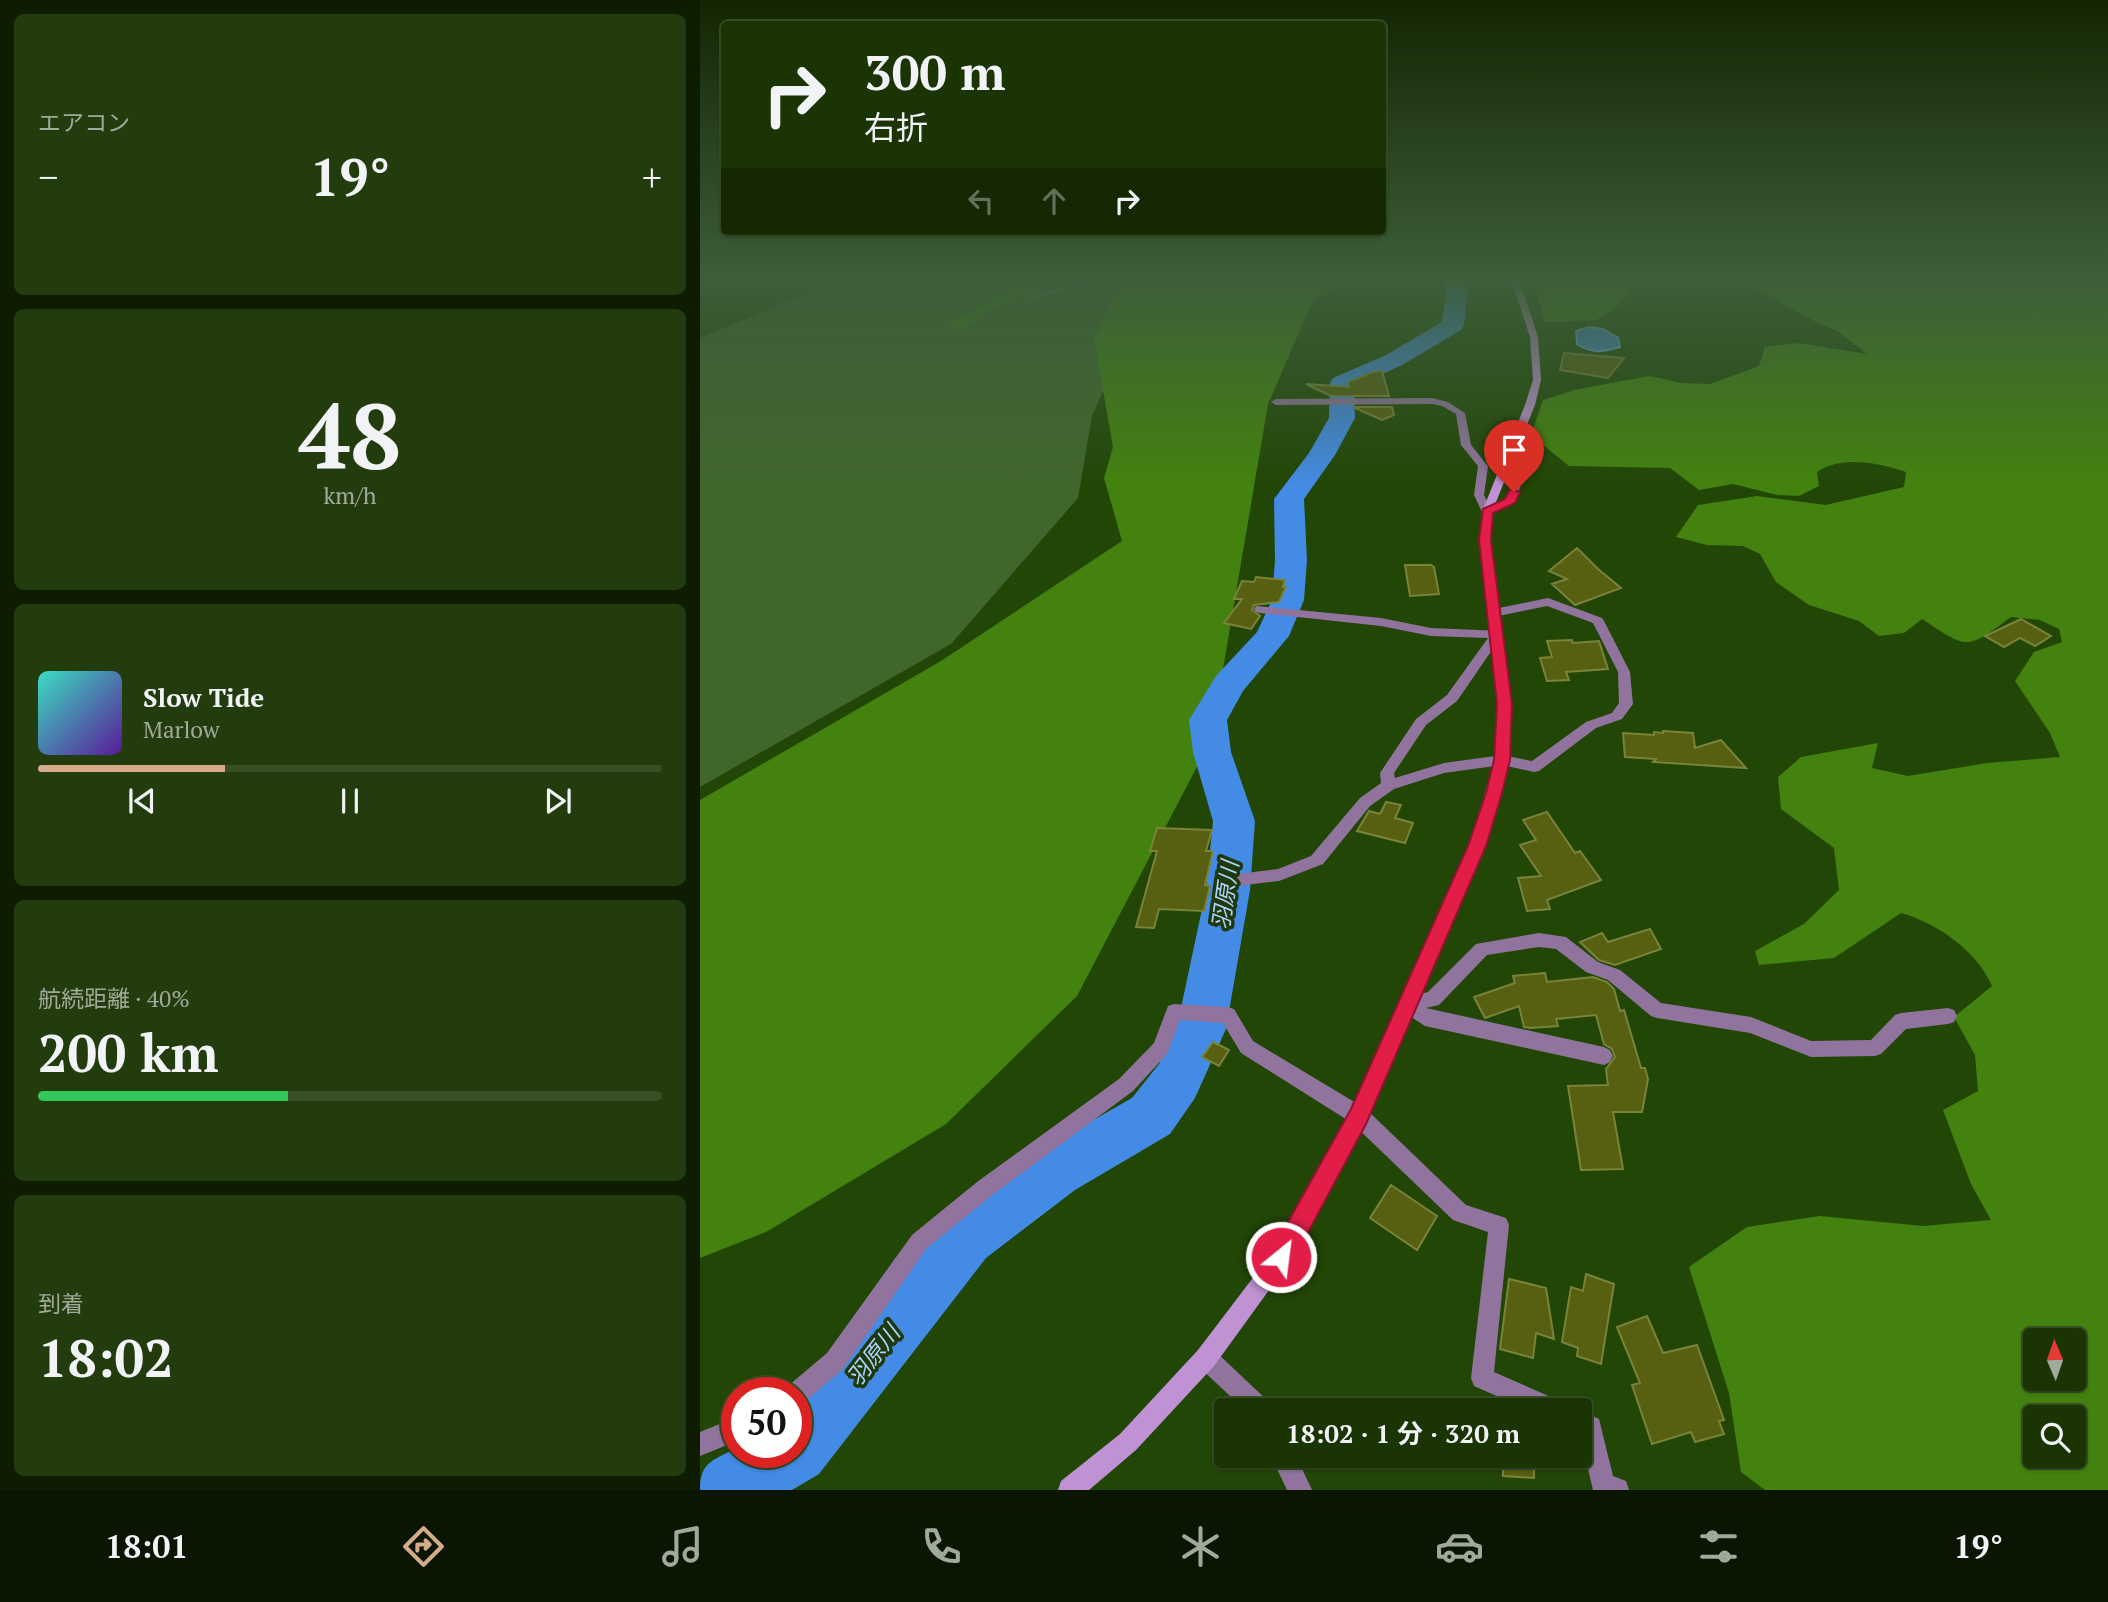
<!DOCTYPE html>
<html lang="ja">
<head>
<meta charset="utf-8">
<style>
  body { margin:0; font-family:"PT Serif","Noto Sans JP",serif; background:#233c0e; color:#f1f3f6; height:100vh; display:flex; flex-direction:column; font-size:26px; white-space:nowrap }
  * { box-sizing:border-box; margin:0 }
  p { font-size:23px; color:#9faa9a }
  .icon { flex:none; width:38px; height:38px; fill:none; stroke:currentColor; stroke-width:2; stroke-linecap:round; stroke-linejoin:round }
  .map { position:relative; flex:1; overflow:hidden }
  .panel { display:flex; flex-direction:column; gap:14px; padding:14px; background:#0e1d02; width:700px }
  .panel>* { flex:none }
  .banner { position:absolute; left:21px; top:21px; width:665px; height:214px; border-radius:7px; box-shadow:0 2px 5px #0004,0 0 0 2px #384f26; background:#1a3404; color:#f1f3f6; overflow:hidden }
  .needle { width:46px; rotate:358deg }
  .tools { position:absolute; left:1323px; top:1328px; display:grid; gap:14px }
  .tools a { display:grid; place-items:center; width:63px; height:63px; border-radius:7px; background:#1a3404; box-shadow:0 2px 5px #0004,0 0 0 2px #384f26; font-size:35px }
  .speed { position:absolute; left:21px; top:1377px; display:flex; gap:14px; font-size:35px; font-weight:700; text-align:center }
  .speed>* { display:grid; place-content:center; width:91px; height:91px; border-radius:50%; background:#1a3404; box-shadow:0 2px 5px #0004,0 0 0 2px #384f26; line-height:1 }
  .speed .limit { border:10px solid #d22; background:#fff; color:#111 }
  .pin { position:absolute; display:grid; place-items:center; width:60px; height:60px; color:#fff; margin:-72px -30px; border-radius:50% 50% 50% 0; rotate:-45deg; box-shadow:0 0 7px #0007 }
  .pin .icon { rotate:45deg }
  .me { position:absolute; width:77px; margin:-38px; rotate:29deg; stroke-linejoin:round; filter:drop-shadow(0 0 5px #0008) }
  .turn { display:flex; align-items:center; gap:24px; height:147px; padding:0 28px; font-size:32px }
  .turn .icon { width:91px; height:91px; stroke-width:2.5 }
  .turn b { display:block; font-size:49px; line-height:60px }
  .lanes { display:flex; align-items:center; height:66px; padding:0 28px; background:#0003; justify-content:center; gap:35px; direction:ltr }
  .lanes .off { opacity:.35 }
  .big { font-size:52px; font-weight:700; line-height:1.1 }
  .panel .card { flex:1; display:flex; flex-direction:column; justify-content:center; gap:10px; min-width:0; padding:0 24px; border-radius:10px; background:#233c0e }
  .panel .dial { align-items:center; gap:0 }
  .dial b { font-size:91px; line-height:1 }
  .song { display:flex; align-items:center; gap:21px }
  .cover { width:84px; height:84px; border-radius:10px; background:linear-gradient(135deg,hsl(170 70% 55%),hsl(270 70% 35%)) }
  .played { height:7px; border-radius:4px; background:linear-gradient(90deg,#d6ab8b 30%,#384f26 30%) }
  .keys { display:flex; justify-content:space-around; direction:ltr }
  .heat { display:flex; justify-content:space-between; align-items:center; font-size:38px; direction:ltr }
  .charge { height:10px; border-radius:5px; background:linear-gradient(90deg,#34c759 40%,#384f26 0) }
  .trip { position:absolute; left:514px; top:1398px; width:378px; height:70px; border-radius:7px; background:#1a3404; box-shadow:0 2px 5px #0004,0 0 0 2px #384f26; font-weight:700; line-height:70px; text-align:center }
  .menu { display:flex; height:112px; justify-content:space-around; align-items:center; background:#0a1502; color:#9faa9a }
  .menu .icon { width:49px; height:49px }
  .menu .on { color:#d6ab8b }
  .menu b { font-size:32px; color:#f1f3f6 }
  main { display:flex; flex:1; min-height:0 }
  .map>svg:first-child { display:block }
</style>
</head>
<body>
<main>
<section class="panel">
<div class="card"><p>エアコン</p>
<div class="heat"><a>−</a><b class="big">19°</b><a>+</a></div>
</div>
<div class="card dial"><b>48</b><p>km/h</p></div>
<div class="card">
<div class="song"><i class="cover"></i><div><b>Slow Tide</b><p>Marlow</p></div></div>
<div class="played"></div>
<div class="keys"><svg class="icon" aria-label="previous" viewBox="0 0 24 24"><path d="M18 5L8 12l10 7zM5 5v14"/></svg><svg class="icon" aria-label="pause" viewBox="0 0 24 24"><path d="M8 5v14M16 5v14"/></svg><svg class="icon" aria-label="next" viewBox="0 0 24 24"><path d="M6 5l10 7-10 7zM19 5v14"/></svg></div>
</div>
<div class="card"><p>航続距離 · 40%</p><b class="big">200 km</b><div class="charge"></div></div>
<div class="card"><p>到着</p><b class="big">18:02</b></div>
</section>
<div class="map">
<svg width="1408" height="1490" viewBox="0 0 1408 1490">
  <rect width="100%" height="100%" fill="#224606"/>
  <path fill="#41662c" d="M 142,279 L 473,279 L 426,340 L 392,416 L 378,498 L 251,644 L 0,787 L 0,338 Z"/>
  <path fill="#43820e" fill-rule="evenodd" d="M 316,279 L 383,279 L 294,308 L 264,328 L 248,327 C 270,308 297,301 316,279 Z
    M 427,279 L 655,279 L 613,300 L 568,404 L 511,740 L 377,996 L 246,1124 L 66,1232 L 0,1258 L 0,800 L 241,661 L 422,541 L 404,478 L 413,447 L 394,339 L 418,287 Z
    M 847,279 L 885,279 L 897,285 L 955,280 L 935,286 L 919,304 L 897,320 L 845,322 L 835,287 L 849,282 Z
    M 1006,279 L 1408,279 L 1408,1490 L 1065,1490 L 1041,1472 L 1029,1393 L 989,1267 L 1047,1227 L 1120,1216 L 1223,1226 L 1291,1220 L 1271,1184 L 1243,1110 L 1278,1091 L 1275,1055 L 1254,1017 L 1292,986 C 1277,951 1237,923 1201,913 L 1134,958 L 1059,965 L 1055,951 L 1104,924 L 1139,890 L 1134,848 L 1081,809 L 1078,777 L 1101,757 L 1178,743 L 1172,768 L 1208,776 L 1287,763 L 1360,757 L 1350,733 L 1315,681 L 1334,652 L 1362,642 L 1359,629 L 1340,620 L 1311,617 C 1266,650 1269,650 1222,619 L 1204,633 L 1179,636 L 1159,621 L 1109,605 L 1076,582 L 1060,554 L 1043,546 L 1007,545 L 976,537 L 998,505 L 1057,496 L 1126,505 L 1204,487 L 1206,472 C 1179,463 1142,455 1117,472 L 1119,486 L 1099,496 L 1077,495 L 1033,484 L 999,490 L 970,468 L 869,466 L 831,435 L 843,400 L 874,390 L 949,376 L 982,383 L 1010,384 L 1059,366 L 1065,347 L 1099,343 L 1167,354 L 1136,330 L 1118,323 L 1054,288 L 1025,289 ZM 1335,1340 L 1374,1340 L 1374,1379 L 1335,1379 ZM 1335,1418 L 1374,1418 L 1374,1456 L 1335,1456 Z"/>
  <path fill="#438be5" stroke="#70a9de" stroke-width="2" d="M 889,327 L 903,329 L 918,338 L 920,347 C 903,352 892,354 877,344 L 876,331 Z"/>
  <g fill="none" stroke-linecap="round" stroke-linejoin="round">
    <path fill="#438be5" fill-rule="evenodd" d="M 738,279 L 760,279 L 768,287 L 764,325 L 761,330 L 702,365 L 654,387 L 655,418 L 635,455 L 604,499 L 607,560 L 604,600 L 589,636 L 543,691 L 527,720 L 531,752 L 555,821 L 550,890 L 526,1029 L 495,1098 L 470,1134 L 375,1190 L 286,1258 L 119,1474 L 92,1490 L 0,1490 C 0,1461 14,1460 37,1448 L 37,1452 L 96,1452 L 96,1399 L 246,1218 L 337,1152 L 432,1098 L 459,1064 L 477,1027 L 506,890 L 513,821 L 493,752 L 489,720 L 516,676 L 557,632 L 572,600 L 575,560 L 574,499 L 609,453 L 629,418 L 630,383 L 633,378 L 686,355 L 742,322 L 747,289 Z"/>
  </g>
  <path fill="#575f10" stroke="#7a833a" stroke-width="2" d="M 864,353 L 924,358 L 908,378 L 860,370 Z
    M 682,371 L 689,396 L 631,396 L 606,384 L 649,387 L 648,382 L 673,372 Z
    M 653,407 L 692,407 L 694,415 L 682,420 Z
    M 877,548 L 898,569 L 921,588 L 875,605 L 852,584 L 867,579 L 849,571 Z
    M 705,565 L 731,565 L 734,567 L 739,594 L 710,596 Z
    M 556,577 L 585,580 L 583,587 L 586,587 L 579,602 L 554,605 L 552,610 L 560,616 L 551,629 L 524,623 L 542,599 L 534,599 L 542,581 L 554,582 Z
    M 1321,619 L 1351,636 L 1335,646 L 1320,638 L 1304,647 L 1285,636 Z
    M 872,640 L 873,643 L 899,641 L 908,669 L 866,672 L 869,680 L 847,681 L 840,658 L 852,657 L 847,641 Z
    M 963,731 L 993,733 L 995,748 L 1021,740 L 1046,768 L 953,762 L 956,759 L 925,757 L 923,733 L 954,735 L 954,732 L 963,733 Z
    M 686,802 L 701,805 L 695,818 L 713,823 L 705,843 L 657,831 L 669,811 L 680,814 Z
    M 847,812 L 875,853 L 880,851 L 901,880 L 847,900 L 850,909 L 827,911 L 818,878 L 841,876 L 820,845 L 836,840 L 823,820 Z
    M 457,828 L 512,830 L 506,851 L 513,851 L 505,885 L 510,886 L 504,911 L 459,909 L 454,928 L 436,927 L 457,851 L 450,851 Z
    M 950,929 L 961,949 L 915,965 L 899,960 L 880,942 L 902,933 L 908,942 Z
    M 845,973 L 847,982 L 893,977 L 907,982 L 914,989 L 920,1011 L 924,1010 L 941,1068 L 945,1068 L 948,1079 L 942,1112 L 913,1112 L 923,1169 L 881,1170 L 868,1086 L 908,1085 L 906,1069 L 915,1057 L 912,1049 L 904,1044 L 896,1015 L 856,1019 L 858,1026 L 830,1028 L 824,1027 L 819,1006 L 785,1018 L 774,997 L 815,983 L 813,976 Z
    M 513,1042 L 529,1050 L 519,1066 L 502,1057 Z
    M 691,1185 L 737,1216 L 717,1250 L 670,1218 Z
    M 886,1274 L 914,1284 L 901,1364 L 877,1356 L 878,1348 L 862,1342 L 871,1287 L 883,1291 Z
    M 809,1279 L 846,1288 L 854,1339 L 836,1333 L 833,1358 L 800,1349 Z
    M 947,1316 L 963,1353 L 997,1345 L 1024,1420 L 1019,1421 L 1024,1434 L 995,1442 L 991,1432 L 952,1444 L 932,1385 L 940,1383 L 917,1327 Z
    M 803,1456 L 834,1456 L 834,1478 L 803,1476 Z"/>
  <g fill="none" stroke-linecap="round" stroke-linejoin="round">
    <path fill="#90749d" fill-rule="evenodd" d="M 382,279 L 392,279 L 333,301 L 326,299 Z
      M 732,398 L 748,402 L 765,413 L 771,445 L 788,466 L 784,495 L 790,507 L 805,499 L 828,441 L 836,439 L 838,441 L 814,503 L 791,514 L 783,514 L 774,495 L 778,466 L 761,445 L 756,414 L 742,406 L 732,404 L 576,405 L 571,402 L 576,399 Z
      M 848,598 L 902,618 L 904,621 L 930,672 L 933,704 L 922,719 L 896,728 L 839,771 L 834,772 L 802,765 L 744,773 L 694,789 L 670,806 L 623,864 L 579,881 L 536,886 L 530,885 L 528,880 L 530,875 L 578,869 L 611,856 L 660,798 L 681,783 L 680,773 L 716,719 L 747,695 L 788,638 L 731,636 L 681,626 L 560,613 L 556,612 L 554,609 L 556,606 L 681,618 L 731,628 L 801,631 L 803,634 L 757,701 L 726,725 L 694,773 L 695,778 L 744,763 L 802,755 L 832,761 L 886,722 L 912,713 L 919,703 L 918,672 L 893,623 L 847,606 L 794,617 L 788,613 L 794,609 Z
      M 839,933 L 866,937 L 898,962 L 920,970 L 961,1003 L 1051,1017 L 1111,1041 L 1171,1040 L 1195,1015 L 1201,1013 L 1248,1008 L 1254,1010 L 1257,1016 L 1254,1022 L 1248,1024 L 1206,1029 L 1181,1054 L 1175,1056 L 1111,1057 L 1050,1033 L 957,1018 L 951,1016 L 908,980 L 886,972 L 856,949 L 839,947 L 787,955 L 739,1005 L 726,1008 L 904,1047 L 910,1050 L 913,1056 L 910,1062 L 904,1065 L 725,1026 L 702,1011 L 699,1005 L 702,999 L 728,992 L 776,944 Z
      M 474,1004 L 528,1007 L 534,1009 L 553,1041 L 666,1109 L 766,1205 L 806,1218 L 809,1225 L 794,1372 L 862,1402 L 865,1410 L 828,1410 L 774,1386 L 771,1378 L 788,1232 L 753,1220 L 652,1123 L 541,1053 L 523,1023 L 480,1020 L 467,1054 L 433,1091 L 291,1196 L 226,1249 L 143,1369 L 104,1402 L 96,1405 L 96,1393 L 85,1393 L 88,1386 L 127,1353 L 212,1235 L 277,1182 L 419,1079 L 454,1043 L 468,1006 Z
      M 506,1347 L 514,1350 L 569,1402 L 572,1410 L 545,1410 L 498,1366 L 495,1358 L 498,1350 Z
      M 880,1410 L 899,1419 L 913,1476 L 926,1481 L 929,1490 L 893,1490 L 880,1434 Z
      M 37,1417 L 37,1441 L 0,1456 L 0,1432 Z
      M 571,1456 L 596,1456 L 612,1490 L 587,1490 Z"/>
    <path fill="#c092d4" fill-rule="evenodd" d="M 811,279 L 819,279 L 838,337 L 841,380 L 835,405 L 792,512 L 791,540 L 812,704 L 809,760 L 785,846 L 666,1123 L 588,1264 L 514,1366 L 436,1450 L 389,1490 L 358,1490 L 361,1481 L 420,1434 L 498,1350 L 574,1250 L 652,1109 L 769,846 L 795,760 L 798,704 L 779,540 L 782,512 L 825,405 L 833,380 L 830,337 Z"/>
  </g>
  <linearGradient id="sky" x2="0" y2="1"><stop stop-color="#132603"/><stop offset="0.57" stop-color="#3e5d3b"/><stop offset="1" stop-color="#3e5d3b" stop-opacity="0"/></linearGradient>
  <rect width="1408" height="487" fill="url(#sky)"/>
  <path fill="#e11d48" stroke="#92132f" stroke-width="2" d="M 810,489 L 820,492 L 815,503 L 793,513 L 791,540 L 812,704 L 810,760 L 802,793 L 786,846 L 666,1124 L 590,1266 L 581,1269 L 573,1266 L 569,1257 L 573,1249 L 651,1109 L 768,846 L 786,793 L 794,760 L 797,704 L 779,540 L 783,509 L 805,499 Z"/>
  <g text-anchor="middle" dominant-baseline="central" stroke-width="7" stroke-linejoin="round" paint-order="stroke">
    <g font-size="23" font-style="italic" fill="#afd2ff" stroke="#1e390b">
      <text transform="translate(525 895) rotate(-82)">羽原川</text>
      <text transform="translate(173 1355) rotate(-52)">羽原川</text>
    </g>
  </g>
</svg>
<div class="tools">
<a><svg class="needle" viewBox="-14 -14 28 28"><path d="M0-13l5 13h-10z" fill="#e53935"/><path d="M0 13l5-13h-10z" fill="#9faa9a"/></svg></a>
<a><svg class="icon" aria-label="search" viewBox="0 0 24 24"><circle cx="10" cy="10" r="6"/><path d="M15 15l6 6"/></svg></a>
</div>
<div class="speed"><div class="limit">50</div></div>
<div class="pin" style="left:814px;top:492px;background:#d93025"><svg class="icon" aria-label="arrive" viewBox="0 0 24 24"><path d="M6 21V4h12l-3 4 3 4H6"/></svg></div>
<svg class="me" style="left:581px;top:1257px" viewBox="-20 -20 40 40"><circle r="17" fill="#e11d48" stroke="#fff" stroke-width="3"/><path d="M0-11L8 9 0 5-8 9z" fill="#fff"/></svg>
<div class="trip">18:02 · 1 分 · 320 m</div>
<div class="banner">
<div class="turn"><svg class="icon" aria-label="right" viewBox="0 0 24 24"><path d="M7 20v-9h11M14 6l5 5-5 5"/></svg><div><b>300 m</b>右折</div></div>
<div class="lanes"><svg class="icon off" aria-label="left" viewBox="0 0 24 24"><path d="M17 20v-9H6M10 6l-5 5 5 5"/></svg><svg class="icon off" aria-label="ahead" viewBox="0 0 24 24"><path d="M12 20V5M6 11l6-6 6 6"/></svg><svg class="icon" aria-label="right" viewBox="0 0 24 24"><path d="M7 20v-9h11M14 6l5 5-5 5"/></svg></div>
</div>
</div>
</main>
<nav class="menu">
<b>18:01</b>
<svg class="icon on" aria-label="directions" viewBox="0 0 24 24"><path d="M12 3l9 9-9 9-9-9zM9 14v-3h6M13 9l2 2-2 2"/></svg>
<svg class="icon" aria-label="music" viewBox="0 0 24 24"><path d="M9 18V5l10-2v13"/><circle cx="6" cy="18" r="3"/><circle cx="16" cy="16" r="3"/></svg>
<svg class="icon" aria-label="phone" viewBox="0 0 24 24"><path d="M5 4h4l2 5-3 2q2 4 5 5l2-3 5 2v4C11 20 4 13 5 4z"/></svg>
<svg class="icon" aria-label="climate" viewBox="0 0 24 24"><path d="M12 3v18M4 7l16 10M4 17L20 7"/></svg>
<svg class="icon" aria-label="car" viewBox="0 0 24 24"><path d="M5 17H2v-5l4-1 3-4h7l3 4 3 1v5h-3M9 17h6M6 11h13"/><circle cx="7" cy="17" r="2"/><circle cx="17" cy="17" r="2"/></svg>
<svg class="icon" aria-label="filters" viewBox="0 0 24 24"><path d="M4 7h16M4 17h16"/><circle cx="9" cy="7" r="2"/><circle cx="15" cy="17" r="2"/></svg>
<b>19°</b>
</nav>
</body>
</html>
